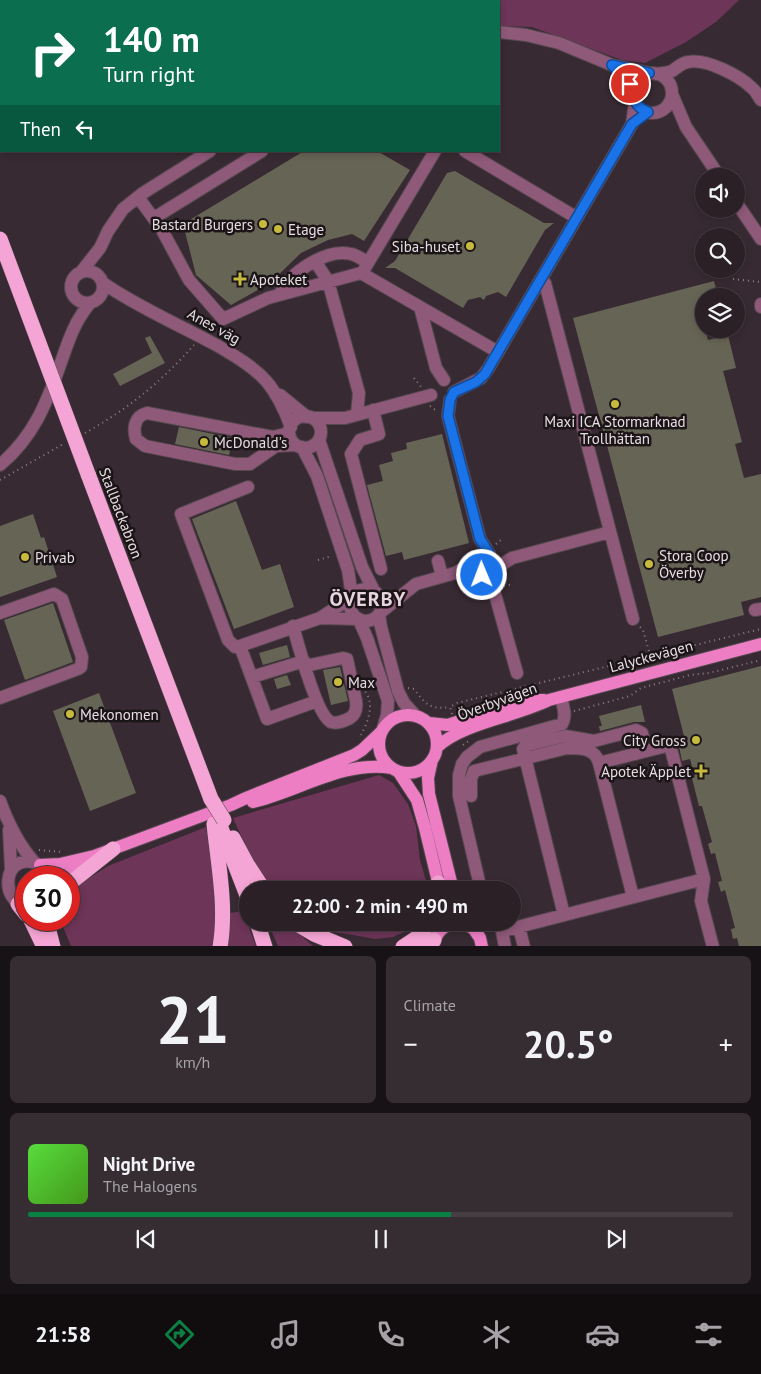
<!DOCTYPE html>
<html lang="en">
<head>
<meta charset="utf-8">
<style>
  body { margin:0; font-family:"PT Sans",sans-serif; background:#362d32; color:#f1f3f6; height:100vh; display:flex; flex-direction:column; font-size:19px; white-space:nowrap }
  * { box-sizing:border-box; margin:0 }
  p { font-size:16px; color:#a5a3a7 }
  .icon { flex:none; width:28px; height:28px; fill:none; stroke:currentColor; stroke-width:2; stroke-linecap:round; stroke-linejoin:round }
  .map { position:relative; height:946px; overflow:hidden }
  .details { display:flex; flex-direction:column; gap:10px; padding:10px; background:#171215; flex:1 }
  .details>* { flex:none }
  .banner { position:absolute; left:0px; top:0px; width:500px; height:152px; box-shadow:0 2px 8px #0003,0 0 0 1px #463e43; background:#0b6e4f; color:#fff; overflow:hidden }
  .controls { position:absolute; left:695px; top:168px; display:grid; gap:10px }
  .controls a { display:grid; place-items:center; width:50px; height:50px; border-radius:50%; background:#2a2026; box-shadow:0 2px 8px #0003,0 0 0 1px #463e43; font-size:25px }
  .speed { position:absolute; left:15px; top:866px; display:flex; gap:10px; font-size:25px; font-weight:700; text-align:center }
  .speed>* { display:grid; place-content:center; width:65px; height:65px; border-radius:50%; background:#2a2026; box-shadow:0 2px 8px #0003,0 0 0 1px #463e43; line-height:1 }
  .speed .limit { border:8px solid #d22; background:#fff; color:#111 }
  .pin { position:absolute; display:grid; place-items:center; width:42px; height:42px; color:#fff; margin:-21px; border:2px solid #fff; border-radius:50%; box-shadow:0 1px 5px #0007 }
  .me { position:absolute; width:55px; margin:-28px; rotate:359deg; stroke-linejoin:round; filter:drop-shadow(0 0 4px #0008) }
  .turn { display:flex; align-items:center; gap:18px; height:105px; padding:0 20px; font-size:22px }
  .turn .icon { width:65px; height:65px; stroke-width:2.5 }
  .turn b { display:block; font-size:35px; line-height:42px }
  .then { display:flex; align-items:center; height:48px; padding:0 20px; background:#0003; gap:10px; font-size:19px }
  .big { font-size:38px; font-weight:700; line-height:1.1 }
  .details .card { flex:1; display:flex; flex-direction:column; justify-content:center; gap:8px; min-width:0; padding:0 18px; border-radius:8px; background:#362d32 }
  .details .dial { align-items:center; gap:0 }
  .dial b { font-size:65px; line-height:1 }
  .song { display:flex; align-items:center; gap:15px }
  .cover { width:60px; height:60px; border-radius:8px; background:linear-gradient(135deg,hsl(110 70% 55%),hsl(100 70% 35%)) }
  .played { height:5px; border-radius:2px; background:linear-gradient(90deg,#0b8043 60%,#463e43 60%) }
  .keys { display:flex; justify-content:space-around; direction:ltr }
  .heat { display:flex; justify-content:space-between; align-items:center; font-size:28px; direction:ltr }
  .details .tiles { flex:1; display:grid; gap:10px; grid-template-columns:1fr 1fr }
  .card:last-child { grid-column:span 2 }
  .trip { position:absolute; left:239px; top:881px; width:282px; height:50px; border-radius:25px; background:#2a2026; box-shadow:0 2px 8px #0003,0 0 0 1px #463e43; font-weight:700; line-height:50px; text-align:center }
  .dock { display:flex; height:80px; justify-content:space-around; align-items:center; background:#110d0f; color:#a5a3a7 }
  .dock .icon { width:35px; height:35px }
  .dock .on { color:#0b8043 }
  .dock b { font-size:22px; color:#f1f3f6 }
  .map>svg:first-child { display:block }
</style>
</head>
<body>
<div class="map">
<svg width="761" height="947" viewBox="0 0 761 947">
  <rect width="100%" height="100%" fill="#382a32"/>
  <path fill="#6d3558" d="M 391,0 L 739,0 L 716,22 L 686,42 L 645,63 L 622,60 L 532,27 L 499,26 L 499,1 Z
    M 379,775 L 393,783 L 408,804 L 416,826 L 420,860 L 427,884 L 426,890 L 271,890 L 251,858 L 233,818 Z
    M 206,827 L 213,878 L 217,928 L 212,946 L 71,946 L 63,927 L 64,920 L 69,920 L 69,902 L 80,884 L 108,866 Z
    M 243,911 L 256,946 L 226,947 L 230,913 Z
    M 268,923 L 287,923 L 313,946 L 278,946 Z
    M 309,923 L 415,923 L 413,928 L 393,937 L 375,939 L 353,935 L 326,931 Z"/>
  <path fill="#3b002a" d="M 0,0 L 221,0 L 1,1 L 0,149 Z"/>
  <path fill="#666555" d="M 304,151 L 377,151 L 410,170 L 364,241 L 352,234 L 328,240 L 301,253 L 270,283 L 231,305 L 196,275 L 183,224 Z
    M 455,171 L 544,223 L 554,223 L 545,230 L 506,297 L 498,292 L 486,296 L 484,300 L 480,297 L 468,300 L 463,308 L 395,268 L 385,268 L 395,261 L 447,173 Z
    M 714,281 L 718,296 L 704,296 L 704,311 L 701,312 L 704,329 L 705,329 L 708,340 L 728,335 L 736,368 L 723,371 L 742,442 L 735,444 L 744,478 L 761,474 L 761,597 L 741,602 L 744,615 L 658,637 L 573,318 Z
    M 150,336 L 165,363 L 120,386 L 113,374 L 152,353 L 145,338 Z
    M 179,427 L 233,438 L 229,455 L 175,444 Z
    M 442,434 L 469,543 L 404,560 L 402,552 L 386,556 L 367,485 L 383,481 L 379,465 L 393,461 L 391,453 L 407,449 L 406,443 Z
    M 236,501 L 262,570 L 280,564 L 294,607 L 234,629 L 192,519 Z
    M 33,514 L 41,538 L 44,537 L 57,577 L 0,597 L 0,526 Z
    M 53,603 L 73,662 L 25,680 L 4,620 Z
    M 287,645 L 290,657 L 263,665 L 259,653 Z
    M 761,666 L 761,947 L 739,947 L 737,938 L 733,939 L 731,929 L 735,928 L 725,890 L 721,892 L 718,882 L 722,881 L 715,853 L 711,854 L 708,844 L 712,842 L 702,806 L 699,806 L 692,778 L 695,777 L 690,759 L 682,761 L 679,746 L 686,744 L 672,689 Z
    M 340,667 L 348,701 L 331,705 L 323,670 Z
    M 287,675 L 291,685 L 277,689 L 274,679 Z
    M 99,693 L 136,793 L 90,811 L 53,711 Z
    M 641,705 L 645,722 L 634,722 L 600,731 L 599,726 L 602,726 L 599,716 Z"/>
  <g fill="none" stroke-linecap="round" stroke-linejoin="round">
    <defs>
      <path id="minor" d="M 499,32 L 526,35 L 559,43 L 612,65 L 649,73
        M632 93a20 20 0 1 1 40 0a20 20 0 1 1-40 0Z
        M 656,74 C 661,73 667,73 672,71 C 677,68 681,63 688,62 C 706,58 740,76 752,88 C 756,91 758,96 761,100
        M 672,94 L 686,127 L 719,176
        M 465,151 L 577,218
        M 138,197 L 162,230 L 189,280 L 223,319 L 268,298 L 361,273 L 420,307 L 436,368 L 444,380
        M 736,202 L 761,239
        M 154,218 L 262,151
        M 315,261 L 328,281 L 359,393 L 357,414
        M71 287a16 16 0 1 1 32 0a16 16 0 1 1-32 0Z
        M 81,272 L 100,248 L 108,231 L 123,209 L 143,193 L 210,151
        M 362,273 L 435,151
        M 541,280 L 545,283 L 633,619
        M 103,283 C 139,308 180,325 218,346 C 235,356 254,367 267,382 C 278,395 285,411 291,427
        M 280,294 C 290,272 327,248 351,254 C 357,255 363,260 368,263
        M 761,304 L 761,307
        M 420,307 L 498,352
        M 454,392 L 481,378 L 488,369 L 632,124 L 635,102
        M 280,395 L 307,417
        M 450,400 L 448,416 L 480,539 L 489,553
        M 373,410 L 379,434 L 360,440 L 351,454 L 381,569
        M289 432a16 16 0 1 1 32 0a16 16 0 1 1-32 0Z
        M 312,418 L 345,418 L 431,395
        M 289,433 L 273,437 L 147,413 C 134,416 133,429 136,439 L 145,446 L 235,464 L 250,464 L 276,446 L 296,445
        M 319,440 L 362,567 L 374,591
        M 302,447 L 317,476 L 348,570 L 352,596
        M 0,465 C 33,437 46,405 60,365 C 69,340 73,324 90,303
        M 248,487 L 181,514 L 228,640 L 235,647 L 240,646 L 320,618 L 351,598
        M 438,561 L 442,576
        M 498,567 L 512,558 L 610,532
        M 484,575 L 493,587 L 517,673
        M350 605a16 16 0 1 1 32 0a16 16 0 1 1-32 0Z
        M 755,610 L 761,609
        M 381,612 L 416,584 L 455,573 L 476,561
        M 0,613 L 54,594 L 62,599 L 82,657 L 81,667 L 78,669 L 0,698
        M 379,614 L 381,627 L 398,691 L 404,703 L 416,716
        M 320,618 L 357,619
        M 359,620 L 367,638 L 388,701 L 387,715 L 383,728
        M 293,626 C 298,644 317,716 331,722 C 336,724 345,721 350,718 C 356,714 357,708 356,701 L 347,659 L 343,658 L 305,666
        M 240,646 L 267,719 L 317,701
        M 252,677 L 304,661
        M 599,763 L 633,897
        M 471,796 L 471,779 L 474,771 L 567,748 C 581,748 595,748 599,763 L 670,745 L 704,879 L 701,901 L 713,947
        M 0,801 C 8,823 18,844 34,862
        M 9,830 L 11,869
        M 481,890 L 459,796 L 459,775 L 462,764 L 467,757 L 480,747 L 562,724 C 567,716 563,706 561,697
        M 26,906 C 0,901 3,856 32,862 C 41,864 46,870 50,878
        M 564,915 L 523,749 L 525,746 L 528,745 L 565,736 L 594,741 L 636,730 L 642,733 L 643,737 L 635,754
        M 497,922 L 502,931 L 505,947
        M 519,927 L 524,947
        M 502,931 L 704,879"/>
      <path id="major" d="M379 744a29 29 0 1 1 58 0a29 29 0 1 1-58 0Z
        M 429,723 L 448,725 L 513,703 L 535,700 L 544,700
        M 437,747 C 463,723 515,717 549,700 L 761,644
        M 432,760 L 428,778 L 429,794 L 453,890
        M 398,771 L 417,800 L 425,828 L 440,890
        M 253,802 C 299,791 344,760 392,768
        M 40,865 L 60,864 L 94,856 L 231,805 L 246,798 L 354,755 L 362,750 L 381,732
        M 63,878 L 85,862
        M 469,922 L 480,938 L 482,947
        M 433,947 C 436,925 456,917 474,929"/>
      <path id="highway" d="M 88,474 L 211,799
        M 219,823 L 248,898
        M 214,824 C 218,864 227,907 220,947
        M 233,838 L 247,864 L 264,890
        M 69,884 L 113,849
        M 438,890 L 438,883
        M 18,904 L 26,914
        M 31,920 L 44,947
        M 46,920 L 53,947
        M 257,922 L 265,947
        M 294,922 L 314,934 L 345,947
        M 403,947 L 418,937 L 430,922
        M 425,947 L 434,940"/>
    </defs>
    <use href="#minor" stroke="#54474e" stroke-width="14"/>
    <use href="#major" stroke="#54474e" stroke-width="14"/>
    <use href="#highway" stroke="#54474e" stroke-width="16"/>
    <path stroke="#8c8087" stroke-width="2" stroke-dasharray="1 4" stroke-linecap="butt" d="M 733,279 L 761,282
      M 414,378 L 421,387
      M 430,406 L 438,412
      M 85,433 C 128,409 161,382 194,345
      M 0,480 L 65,443
      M 496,544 L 502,539
      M 318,560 L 332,556
      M 468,576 L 468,591
      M 504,586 L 513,584
      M 474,594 L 485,591
      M 640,627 L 643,630 L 652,662
      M 408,688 L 414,689 C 425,704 430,710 450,707
      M 574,711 L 630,696 L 641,688 L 690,675 L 709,673 L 761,660
      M 452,714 L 450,707 L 457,703 L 761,629
      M 361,735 C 368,722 375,704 365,691
      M 463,745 L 469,741
      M 39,850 L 62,852"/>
    <use href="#minor" stroke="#8f5979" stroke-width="12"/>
    <use href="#major" stroke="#ed7ec4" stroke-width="12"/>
    <use href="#highway" stroke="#f5a5d5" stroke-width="15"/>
    <defs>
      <path id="highway-bridge" d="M 0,239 L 88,474
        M 211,799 L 224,820"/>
    </defs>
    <use href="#highway-bridge" stroke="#54474e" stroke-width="16" stroke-linecap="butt"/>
    <use href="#highway-bridge" stroke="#f5a5d5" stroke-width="15"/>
  </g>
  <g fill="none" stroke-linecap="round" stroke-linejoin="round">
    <defs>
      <path id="route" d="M 482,575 L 476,568 L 476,561 L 482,554 L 489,553 L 480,539 L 448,416 L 450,400 L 454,392 L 476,382 L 485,374 L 632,124 L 648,112 C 628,105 628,79 649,73 L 612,65 L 630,84"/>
    </defs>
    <use href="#route" stroke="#114b97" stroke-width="12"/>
    <use href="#route" stroke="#1a73e8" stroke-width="9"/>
  </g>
  <g fill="#c6bb3c" stroke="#1b1518" stroke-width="2">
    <circle cx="263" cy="224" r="5"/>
    <circle cx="278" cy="229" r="5"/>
    <circle cx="470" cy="246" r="5"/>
    <path d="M237.5 271.5h5v5h5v5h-5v5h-5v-5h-5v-5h5z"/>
    <circle cx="615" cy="404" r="5"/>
    <circle cx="204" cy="442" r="5"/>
    <circle cx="25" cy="557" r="5"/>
    <circle cx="649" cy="564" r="5"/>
    <circle cx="338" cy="682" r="5"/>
    <circle cx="70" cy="714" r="5"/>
    <circle cx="696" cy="740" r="5"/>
    <path d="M698.5 763.5h5v5h5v5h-5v5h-5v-5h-5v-5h5z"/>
  </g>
  <g text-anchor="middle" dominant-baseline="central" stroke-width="5" stroke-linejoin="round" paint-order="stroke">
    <g font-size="15" fill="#e6dde2" stroke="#1b1518" text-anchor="start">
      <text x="253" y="224" text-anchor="end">Bastard Burgers</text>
      <text x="288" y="229">Etage</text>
      <text x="460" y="246" text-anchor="end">Siba-huset</text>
      <text x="250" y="279">Apoteket</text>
      <text x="615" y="421" text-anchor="middle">Maxi ICA Stormarknad<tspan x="615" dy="17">Trollhättan</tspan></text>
      <text x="214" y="442">McDonald's</text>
      <text x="659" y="555">Stora Coop<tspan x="659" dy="17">Överby</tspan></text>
      <text x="35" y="557">Privab</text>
      <text x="348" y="682">Max</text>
      <text x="80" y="714">Mekonomen</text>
      <text x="686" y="740" text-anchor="end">City Gross</text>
      <text x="691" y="771" text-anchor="end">Apotek Äpplet</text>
    </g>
    <g font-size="15" fill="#e6dde2" stroke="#1b1518">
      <text transform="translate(214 326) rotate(29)">Anes väg</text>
      <text transform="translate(121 513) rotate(69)">Stallbackabron</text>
      <text transform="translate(651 656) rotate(-15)">Lalyckevägen</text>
      <text transform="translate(497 701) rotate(-20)">Överbyvägen</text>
    </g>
    <g font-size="20" font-weight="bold" letter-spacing="1" fill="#e7d4df" stroke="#1b1518">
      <text x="368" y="599">ÖVERBY</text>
    </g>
  </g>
</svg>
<div class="controls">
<a><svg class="icon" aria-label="sound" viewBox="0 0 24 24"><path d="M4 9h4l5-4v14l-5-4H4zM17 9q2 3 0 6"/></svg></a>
<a><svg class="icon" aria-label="search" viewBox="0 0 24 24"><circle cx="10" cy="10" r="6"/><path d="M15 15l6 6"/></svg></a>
<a><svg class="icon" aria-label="layers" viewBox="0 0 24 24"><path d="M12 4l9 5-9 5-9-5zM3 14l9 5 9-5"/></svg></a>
</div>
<div class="speed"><div class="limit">30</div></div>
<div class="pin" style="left:630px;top:84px;background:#d93025"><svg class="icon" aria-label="arrive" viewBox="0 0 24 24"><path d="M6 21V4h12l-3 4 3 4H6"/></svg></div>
<svg class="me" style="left:482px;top:575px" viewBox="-20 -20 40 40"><circle r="17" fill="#1a73e8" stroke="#fff" stroke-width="3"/><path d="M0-11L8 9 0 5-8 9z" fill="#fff"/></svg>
<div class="trip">22:00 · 2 min · 490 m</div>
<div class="banner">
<div class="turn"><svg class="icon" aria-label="right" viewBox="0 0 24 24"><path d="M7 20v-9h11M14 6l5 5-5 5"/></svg><div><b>140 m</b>Turn right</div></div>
<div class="then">Then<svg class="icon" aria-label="left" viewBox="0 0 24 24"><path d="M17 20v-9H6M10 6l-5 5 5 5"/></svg></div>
</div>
</div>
<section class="details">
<div class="tiles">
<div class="card dial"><b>21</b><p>km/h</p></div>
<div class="card"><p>Climate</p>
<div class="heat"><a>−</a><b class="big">20.5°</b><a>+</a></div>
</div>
<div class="card">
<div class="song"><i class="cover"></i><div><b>Night Drive</b><p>The Halogens</p></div></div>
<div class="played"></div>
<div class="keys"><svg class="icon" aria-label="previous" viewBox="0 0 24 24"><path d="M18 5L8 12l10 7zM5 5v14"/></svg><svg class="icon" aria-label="pause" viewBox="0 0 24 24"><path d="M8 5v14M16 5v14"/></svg><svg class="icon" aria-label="next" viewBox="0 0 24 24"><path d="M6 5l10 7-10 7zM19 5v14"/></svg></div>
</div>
</div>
</section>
<nav class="dock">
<b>21:58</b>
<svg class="icon on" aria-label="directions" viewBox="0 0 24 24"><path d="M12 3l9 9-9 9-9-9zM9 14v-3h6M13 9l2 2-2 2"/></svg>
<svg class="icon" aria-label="music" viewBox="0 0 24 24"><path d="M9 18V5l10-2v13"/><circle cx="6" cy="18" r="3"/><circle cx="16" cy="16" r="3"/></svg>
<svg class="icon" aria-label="phone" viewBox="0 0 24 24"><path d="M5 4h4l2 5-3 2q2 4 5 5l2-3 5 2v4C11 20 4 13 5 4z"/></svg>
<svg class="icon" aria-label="climate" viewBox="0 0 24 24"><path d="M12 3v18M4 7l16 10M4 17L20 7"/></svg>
<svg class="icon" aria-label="car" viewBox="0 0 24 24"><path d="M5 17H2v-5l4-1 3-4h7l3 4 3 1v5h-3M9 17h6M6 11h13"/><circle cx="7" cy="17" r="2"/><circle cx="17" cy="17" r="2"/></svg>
<svg class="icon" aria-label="filters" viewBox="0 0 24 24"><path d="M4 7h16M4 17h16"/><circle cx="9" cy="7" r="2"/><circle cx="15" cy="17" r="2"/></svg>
</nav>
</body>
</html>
